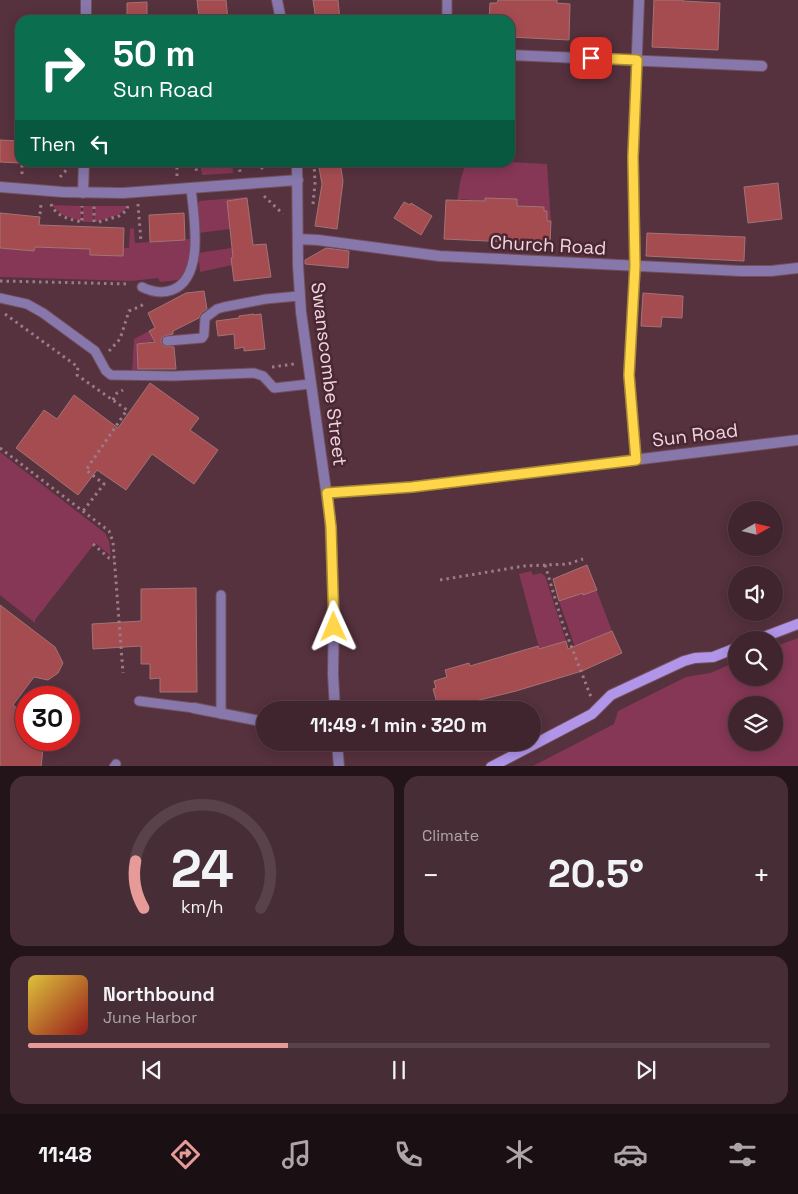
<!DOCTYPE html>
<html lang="en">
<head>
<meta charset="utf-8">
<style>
  body { margin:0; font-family:"Space Grotesk",sans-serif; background:#472d36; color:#f1f3f6; height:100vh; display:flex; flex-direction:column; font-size:19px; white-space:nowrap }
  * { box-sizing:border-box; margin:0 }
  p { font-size:16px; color:#aea5aa }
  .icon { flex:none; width:28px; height:28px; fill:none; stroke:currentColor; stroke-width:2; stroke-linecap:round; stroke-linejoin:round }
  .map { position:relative; height:766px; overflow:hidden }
  .sheet { display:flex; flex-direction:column; gap:10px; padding:10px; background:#231419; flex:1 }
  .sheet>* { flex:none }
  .banner { position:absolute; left:15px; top:15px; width:500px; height:152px; border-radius:15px; box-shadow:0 2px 12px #0003,0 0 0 1px #59424a; background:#0b6e4f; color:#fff; overflow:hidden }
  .needle { width:32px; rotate:82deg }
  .controls { position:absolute; left:728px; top:501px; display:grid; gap:10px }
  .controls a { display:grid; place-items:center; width:55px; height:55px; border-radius:50%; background:#40252e; box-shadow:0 2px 12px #0003,0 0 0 1px #59424a; font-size:25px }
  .speed { position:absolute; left:15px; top:686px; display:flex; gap:10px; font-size:25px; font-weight:700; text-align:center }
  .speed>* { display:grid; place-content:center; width:65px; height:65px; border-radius:50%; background:#40252e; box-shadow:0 2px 12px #0003,0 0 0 1px #59424a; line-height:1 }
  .speed .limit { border:8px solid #d22; background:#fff; color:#111 }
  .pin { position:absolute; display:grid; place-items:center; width:42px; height:42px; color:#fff; margin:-21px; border-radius:10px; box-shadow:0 2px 8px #0006 }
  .me { position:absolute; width:55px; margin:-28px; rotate:359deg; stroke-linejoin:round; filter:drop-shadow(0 0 4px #0008) }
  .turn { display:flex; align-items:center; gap:18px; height:105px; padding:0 15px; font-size:22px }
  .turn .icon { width:65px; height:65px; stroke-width:2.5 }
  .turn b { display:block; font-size:35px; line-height:42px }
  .then { display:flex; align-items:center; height:48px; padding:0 15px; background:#0003; gap:10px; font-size:19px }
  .big { font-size:38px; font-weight:700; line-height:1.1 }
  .sheet .tile { flex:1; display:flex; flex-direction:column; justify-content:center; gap:8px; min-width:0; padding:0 18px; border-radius:15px; background:#472d36 }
  .sheet .dial { align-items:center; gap:0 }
  .dial svg { height:130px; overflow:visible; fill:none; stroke:#59424a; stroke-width:7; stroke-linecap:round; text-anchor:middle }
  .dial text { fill:#f1f3f6; stroke:none }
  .song { display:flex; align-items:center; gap:15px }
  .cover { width:60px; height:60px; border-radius:8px; background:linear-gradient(135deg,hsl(50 70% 55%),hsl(0 70% 35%)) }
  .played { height:5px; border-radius:2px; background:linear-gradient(90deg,#e69b98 35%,#59424a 35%) }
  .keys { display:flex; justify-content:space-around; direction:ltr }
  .heat { display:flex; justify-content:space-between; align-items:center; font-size:28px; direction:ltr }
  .sheet .tiles { flex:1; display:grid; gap:10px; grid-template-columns:1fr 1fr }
  .tile:last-child { grid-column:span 2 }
  .trip { position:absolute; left:256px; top:701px; width:285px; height:50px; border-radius:25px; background:#40252e; box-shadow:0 2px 12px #0003,0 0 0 1px #59424a; font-weight:700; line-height:50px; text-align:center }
  .tab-bar { display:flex; height:80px; justify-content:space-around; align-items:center; background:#1a0f12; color:#aea5aa }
  .tab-bar .icon { width:35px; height:35px }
  .tab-bar .active { color:#e69b98 }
  .tab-bar b { font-size:22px; color:#f1f3f6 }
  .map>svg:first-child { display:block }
</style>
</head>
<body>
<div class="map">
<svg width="798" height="767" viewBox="0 0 798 767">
  <rect width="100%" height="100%" fill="#56313e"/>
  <path fill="#853755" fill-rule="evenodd" d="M 510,162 L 547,164 L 551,221 L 547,221 L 547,211 L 544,211 L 544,207 L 534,207 L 529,211 L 529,206 L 517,206 L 517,200 L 486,198 L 484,216 L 479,216 L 480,201 L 461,199 L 460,217 L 456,217 C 458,200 458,178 467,163 Z
    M 200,163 L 232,163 L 233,173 L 202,175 Z
    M 247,197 L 247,198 L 227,201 L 230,229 L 199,233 L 197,208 L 199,201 Z
    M 51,205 L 81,206 L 81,221 L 63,215 Z
    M 83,206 L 93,206 L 93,222 L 83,222 Z
    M 95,206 L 127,206 L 128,207 L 118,215 L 96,222 L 94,221 Z
    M 130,228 L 134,229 L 135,243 L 191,239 L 188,268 L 178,280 L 160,282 L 158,278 L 132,281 L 0,277 L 0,248 L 34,251 L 35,243 L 129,248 Z
    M 244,246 L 237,264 L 200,272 L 198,253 Z
    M 149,331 L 154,341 L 137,344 L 139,371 L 132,372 L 134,339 Z
    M 0,452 L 105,533 L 109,541 L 111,556 L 95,543 L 35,620 L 35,623 L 0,595 Z
    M 587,565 L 612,631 L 575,647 L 559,601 L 573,570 Z
    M 531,571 L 533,575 L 541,573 L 545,576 L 566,641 L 542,659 L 519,574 Z
    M 798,638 L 798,766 L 533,766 L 614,724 L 618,711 L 686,677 L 710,673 L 736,662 L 736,678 L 774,678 L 774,647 ZM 736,705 L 774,705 L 774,742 L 736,742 Z"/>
  <path fill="#a54c51" stroke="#a17474" d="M 197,0 L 226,0 L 228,20 L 204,20 L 204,17 L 199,18 Z
    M 313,0 L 338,0 L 340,20 L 316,20 Z
    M 498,0 L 557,0 L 557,3 L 570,4 L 569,40 L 510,37 L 510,20 L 489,20 L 490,3 L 497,3 Z
    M 654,0 L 683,0 L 683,1 L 720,3 L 718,50 L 652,47 Z
    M 147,2 L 147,20 L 127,20 L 127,3 Z
    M 0,140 L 20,141 L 20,163 L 0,162 Z
    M 318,162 L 340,162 L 343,181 L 337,229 L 315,226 L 322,184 Z
    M 778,183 L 782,219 L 748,223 L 744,187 Z
    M 247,198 L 253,245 L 266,244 L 271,277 L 234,281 L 231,258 L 233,257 L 227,201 Z
    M 485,198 L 517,199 L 517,206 L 544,207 L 544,211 L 547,211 L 547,221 L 551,221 L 550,244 L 444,239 L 446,200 L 485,201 Z
    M 404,202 L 410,205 L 411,203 L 432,216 L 421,235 L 394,218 Z
    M 0,213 L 40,217 L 39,225 L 124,228 L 123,256 L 90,255 L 90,249 L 35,247 L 34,251 L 0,248 Z
    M 184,213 L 185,240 L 150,242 L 149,215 Z
    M 647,233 L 745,237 L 744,261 L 646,256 Z
    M 326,248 L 349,251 L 348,268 L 305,264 L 305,260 Z
    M 204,291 L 207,309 L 201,313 L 199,318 L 173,331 L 173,334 L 164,336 L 161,339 L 161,342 L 164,346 L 174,347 L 176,369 L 138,369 L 137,344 L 155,342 L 149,331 L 155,328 L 148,313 L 186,293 Z
    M 643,293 L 683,296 L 682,318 L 662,317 L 661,327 L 641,326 Z
    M 254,314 L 254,315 L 261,314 L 265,349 L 244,351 L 244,347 L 235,349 L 234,334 L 218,336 L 216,321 L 239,318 L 239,316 Z
    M 150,383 L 199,418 L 190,430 L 218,450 L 194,484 L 152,454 L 126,490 L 97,470 L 78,495 L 16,448 L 44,410 L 57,419 L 74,395 L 118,428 Z
    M 587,565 L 597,590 L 583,595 L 583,593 L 559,601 L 553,579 Z
    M 196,588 L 197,692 L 160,692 L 160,678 L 150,679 L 150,664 L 141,664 L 141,646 L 93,649 L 92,624 L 141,621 L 141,589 Z
    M 0,605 L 55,647 L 63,663 L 58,673 L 48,680 L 34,677 L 13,705 L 26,715 L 26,740 L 44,740 L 41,767 L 0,767 Z
    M 612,631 L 622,653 L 582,671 L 516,691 L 439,710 L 433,689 L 436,688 L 434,681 L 447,677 L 445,670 L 469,663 L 470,666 L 538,646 L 539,649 L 566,641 L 568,649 Z"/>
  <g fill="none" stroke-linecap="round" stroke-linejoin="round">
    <defs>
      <path id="service" d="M 447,0 L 447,20
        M 142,287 C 152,292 161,294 172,290 C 205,278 194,216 191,189
        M 0,298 L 27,304 L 43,313 L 95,351 L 106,371 L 111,375 L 173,376 L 254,373 L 263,376 L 274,388 L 310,384
        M 167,341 L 202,338 L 204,335 L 205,318 L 217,309 L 224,307 L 266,299 L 299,296
        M 221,595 L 221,714
        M 139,701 L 194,708
        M 114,767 L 116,764"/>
      <path id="minor" d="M 86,0 L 86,20
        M 277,0 L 281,20
        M 510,55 L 762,66
        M 297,162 L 298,265 L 301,312 L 330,519 L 334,613 L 333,674 L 335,710
        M 0,187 L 63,192 L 123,193 L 298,180
        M 83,193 L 84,162
        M 298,239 L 318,240 L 439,256 L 741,271 L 771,271 L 798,268
        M 636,460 L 629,375 L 635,266 L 633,157 L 639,0
        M 327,493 L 412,487 L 798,440
        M 194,708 L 265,722
        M 337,742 L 339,767"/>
      <path id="secondary" d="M 756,640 L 798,624
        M 491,767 L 592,714 L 611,695 L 684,661 L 695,658 L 713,657 L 736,648"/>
    </defs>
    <use href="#service" stroke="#714f5b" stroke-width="11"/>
    <use href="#minor" stroke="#714f5b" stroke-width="12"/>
    <use href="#secondary" stroke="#714f5b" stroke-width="12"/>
    <path stroke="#9b7c86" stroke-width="3" stroke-dasharray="2.5 4" stroke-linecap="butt" d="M 195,162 L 197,174
      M 239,163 L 240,172
      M 261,169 L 267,162
      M 22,174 L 22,165
      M 177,176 L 177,166
      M 60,177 L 69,167
      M 264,196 L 283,214
      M 51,204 C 55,216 71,220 82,222 L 82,206
      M 138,204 L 141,242
      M 313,204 L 315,183 L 314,162
      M 40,214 L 41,204
      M 94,222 L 94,206
      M 99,222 L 119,216 L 127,210 L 128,205
      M 0,281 L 129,284
      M 5,314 L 78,367 L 77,375 L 127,410 L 86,470 L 104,484 L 83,511
      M 109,351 L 120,339 L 129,311 L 141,306 L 144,303
      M 272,367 L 294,364
      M 113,400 L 117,393 L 123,390
      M 0,448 L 109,531 L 113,542 L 123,673
      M 93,544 L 109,558 L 114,559
      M 545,565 L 563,625 L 591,697
      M 440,580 L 524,566 L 568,564 L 583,559"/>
    <use href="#service" stroke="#8777ab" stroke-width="9"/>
    <use href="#minor" stroke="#8777ab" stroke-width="10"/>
    <use href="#secondary" stroke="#b095e8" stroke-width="10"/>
  </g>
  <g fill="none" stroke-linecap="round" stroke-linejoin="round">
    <defs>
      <path id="route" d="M 334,627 L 331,527 L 327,493 L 412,487 L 636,460 L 629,375 L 635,266 L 633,157 L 637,60 L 591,58"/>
    </defs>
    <use href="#route" stroke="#a68a30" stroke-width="12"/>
    <use href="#route" stroke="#ffd54a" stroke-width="9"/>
  </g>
  <g text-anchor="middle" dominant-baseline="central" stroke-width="5" stroke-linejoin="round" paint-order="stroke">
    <g font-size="19" fill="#eed6dd" stroke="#4b2733">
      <text transform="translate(548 245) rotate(3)">Church Road</text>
      <text transform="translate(329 374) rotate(83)">Swanscombe Street</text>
      <text transform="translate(695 435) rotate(-7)">Sun Road</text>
    </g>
  </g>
</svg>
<div class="controls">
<a><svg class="needle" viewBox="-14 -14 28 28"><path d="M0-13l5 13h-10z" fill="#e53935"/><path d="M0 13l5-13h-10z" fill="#aea5aa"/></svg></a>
<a><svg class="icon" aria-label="sound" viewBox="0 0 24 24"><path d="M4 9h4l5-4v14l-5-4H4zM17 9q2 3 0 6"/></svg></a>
<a><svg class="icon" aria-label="search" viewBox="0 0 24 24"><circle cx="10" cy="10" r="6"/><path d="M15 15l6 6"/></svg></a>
<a><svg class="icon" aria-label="layers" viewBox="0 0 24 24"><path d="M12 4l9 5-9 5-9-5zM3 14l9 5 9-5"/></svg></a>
</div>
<div class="speed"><div class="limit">30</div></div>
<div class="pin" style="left:591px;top:58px;background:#d93025"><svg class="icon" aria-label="arrive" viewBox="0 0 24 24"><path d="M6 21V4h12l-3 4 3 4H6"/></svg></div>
<svg class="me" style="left:334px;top:627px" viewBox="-20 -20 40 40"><path d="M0-17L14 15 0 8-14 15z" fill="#ffd54a" stroke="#fff" stroke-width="4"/></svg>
<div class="trip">11:49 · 1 min · 320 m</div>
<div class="banner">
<div class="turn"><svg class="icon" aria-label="right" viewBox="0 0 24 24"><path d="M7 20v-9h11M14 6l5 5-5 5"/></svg><div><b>50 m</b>Sun Road</div></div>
<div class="then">Then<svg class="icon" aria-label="left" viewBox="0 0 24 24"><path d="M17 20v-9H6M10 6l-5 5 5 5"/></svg></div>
</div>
</div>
<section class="sheet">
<div class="tiles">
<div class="tile dial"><svg viewBox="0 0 100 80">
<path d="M14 69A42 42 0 1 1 86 69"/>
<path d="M14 69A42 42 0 0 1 9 40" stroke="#e69b98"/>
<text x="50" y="56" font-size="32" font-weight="700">24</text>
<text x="50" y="72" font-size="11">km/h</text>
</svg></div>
<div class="tile"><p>Climate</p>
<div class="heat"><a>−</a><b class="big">20.5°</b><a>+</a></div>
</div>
<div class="tile">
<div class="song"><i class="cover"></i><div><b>Northbound</b><p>June Harbor</p></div></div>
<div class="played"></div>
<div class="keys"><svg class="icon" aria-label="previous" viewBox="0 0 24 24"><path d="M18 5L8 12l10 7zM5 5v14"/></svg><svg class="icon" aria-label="pause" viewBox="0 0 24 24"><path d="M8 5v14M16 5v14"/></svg><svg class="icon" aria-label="next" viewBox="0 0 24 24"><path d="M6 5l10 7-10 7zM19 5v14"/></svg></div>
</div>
</div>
</section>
<nav class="tab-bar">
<b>11:48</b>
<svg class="icon active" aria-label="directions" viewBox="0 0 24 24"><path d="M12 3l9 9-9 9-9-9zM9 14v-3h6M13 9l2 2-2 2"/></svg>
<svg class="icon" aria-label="music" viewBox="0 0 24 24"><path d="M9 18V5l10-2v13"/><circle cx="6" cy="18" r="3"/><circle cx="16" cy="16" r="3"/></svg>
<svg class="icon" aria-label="phone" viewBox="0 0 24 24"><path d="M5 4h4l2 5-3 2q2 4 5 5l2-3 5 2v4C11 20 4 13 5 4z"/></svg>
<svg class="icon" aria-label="climate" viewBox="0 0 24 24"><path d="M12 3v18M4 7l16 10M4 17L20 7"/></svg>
<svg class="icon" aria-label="car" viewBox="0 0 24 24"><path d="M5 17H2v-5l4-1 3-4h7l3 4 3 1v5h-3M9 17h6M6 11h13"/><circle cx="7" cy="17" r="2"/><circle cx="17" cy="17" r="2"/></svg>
<svg class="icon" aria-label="filters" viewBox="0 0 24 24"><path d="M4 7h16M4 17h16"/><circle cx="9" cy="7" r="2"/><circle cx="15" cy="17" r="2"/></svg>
</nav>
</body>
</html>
